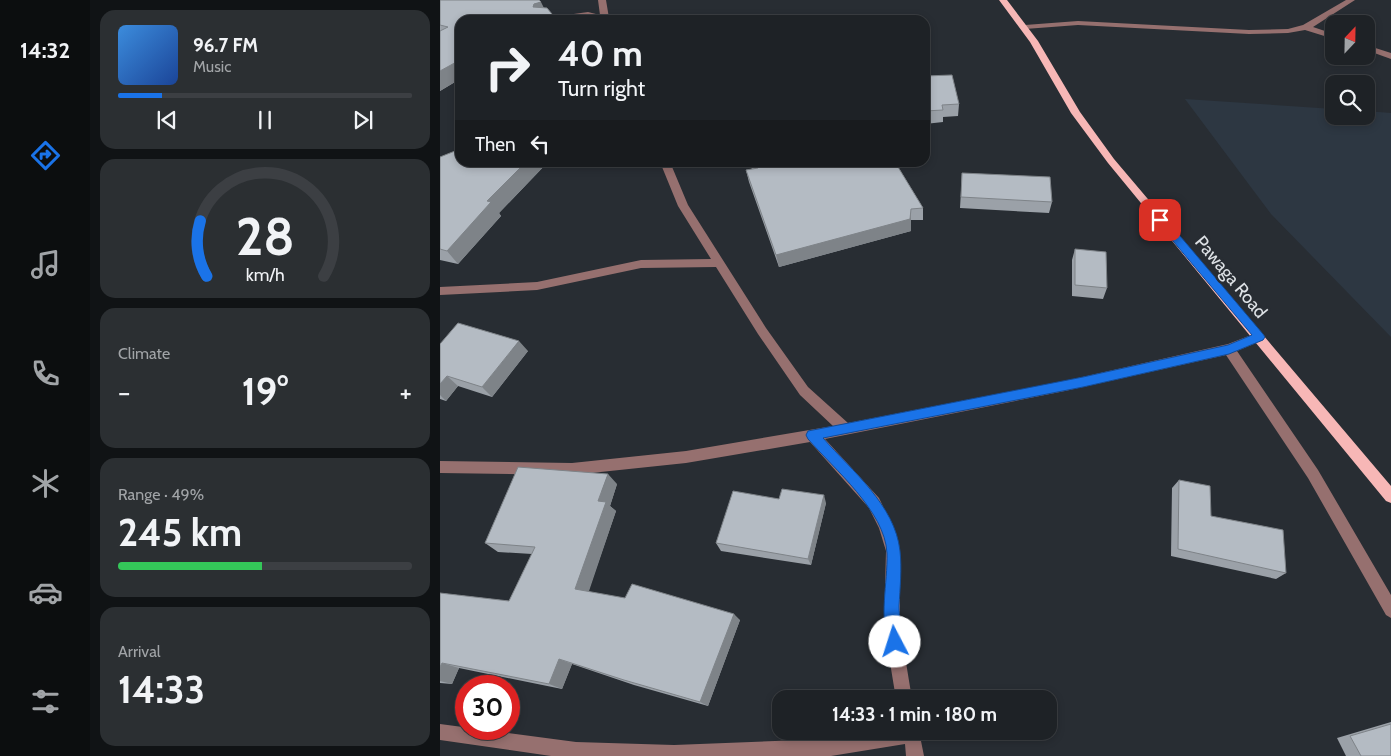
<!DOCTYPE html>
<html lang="en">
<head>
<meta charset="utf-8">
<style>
  body { margin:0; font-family:Cabin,sans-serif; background:#2b2f32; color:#f1f3f6; height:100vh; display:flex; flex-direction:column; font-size:19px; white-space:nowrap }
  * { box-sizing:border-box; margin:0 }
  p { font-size:16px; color:#a1a4a7 }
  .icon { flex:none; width:28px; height:28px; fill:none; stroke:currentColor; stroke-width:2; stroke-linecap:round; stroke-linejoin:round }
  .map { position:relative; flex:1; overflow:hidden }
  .side { display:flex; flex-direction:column; gap:10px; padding:10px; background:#101315; width:350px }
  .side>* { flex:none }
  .guide { position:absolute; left:15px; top:15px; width:475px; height:152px; border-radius:15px; box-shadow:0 2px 8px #0003,0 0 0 1px #3c3f43; background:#1e2226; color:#f1f3f6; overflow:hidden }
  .needle { width:32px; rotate:22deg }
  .controls { position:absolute; left:885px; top:15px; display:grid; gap:10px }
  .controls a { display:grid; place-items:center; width:50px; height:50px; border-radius:10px; background:#1e2226; box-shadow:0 2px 8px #0003,0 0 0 1px #3c3f43; font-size:25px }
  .speed { position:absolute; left:15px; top:675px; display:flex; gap:10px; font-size:25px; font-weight:700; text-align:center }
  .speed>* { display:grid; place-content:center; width:65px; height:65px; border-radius:50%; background:#1e2226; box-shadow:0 2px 8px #0003,0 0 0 1px #3c3f43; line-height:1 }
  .speed .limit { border:8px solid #d22; background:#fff; color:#111 }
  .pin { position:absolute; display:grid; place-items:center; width:42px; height:42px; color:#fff; margin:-21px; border-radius:10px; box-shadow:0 2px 8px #0006 }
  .me { position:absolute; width:55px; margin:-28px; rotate:355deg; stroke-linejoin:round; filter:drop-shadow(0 0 4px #0008) }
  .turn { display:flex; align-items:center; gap:18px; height:105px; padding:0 20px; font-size:22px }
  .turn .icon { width:65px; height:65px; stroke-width:2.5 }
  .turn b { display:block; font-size:35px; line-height:42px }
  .then { display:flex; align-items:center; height:48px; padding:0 20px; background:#0003; gap:10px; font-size:19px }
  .big { font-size:38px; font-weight:800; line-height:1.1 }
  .side .tile { flex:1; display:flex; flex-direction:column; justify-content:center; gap:8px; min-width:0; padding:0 18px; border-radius:15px; background:#2b2f32 }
  .side .dial { align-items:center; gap:0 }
  .dial svg { height:130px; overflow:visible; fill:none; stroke:#3c3f43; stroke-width:7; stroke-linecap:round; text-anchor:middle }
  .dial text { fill:#f1f3f6; stroke:none }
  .song { display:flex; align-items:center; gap:15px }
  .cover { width:60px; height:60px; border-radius:8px; background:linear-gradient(135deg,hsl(210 70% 55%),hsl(220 70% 35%)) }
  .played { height:5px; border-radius:2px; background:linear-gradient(90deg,#1a73e8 15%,#3c3f43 15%) }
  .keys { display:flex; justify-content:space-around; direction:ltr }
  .heat { display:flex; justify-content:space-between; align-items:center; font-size:28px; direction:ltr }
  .charge { height:8px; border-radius:4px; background:linear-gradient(90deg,#34c759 49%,#3c3f43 0) }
  .trip { position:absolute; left:332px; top:690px; width:285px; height:50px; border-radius:15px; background:#1e2226; box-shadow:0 2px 8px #0003,0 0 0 1px #3c3f43; font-weight:800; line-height:50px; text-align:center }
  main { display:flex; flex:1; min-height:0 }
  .menu { display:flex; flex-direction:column; width:90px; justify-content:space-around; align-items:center; background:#0c0e0f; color:#a1a4a7 }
  .menu .icon { width:35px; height:35px }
  .menu .on { color:#1a73e8 }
  .menu b { font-size:22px; color:#f1f3f6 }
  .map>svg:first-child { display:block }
</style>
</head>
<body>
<main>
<nav class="menu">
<b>14:32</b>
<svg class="icon on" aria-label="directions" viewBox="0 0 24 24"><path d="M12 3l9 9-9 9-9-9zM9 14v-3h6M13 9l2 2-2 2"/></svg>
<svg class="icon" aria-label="music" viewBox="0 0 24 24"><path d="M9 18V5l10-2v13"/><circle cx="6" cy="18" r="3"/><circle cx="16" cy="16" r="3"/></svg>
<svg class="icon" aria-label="phone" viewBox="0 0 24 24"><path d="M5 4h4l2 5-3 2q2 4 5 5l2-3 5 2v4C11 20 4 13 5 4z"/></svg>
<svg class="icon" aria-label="climate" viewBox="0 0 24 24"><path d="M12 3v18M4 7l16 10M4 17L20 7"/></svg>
<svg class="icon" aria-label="car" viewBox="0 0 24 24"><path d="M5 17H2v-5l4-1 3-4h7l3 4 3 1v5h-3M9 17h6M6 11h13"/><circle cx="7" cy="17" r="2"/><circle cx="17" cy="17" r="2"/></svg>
<svg class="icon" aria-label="filters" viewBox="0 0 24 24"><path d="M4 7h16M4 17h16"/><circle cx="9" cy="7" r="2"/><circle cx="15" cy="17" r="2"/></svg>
</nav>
<section class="side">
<div class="tile">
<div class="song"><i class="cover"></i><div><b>96.7 FM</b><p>Music</p></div></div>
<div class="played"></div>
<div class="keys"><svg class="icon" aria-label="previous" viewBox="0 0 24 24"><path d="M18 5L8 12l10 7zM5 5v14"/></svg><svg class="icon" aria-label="pause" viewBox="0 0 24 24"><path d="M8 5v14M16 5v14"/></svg><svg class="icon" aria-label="next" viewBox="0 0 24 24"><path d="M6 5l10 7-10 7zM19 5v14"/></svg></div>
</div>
<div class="tile dial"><svg viewBox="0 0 100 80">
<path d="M14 69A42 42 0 1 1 86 69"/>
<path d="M14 69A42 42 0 0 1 10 35" stroke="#1a73e8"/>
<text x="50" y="56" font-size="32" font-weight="700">28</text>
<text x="50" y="72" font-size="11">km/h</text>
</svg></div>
<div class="tile"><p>Climate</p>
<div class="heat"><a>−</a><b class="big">19°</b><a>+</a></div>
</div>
<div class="tile"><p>Range · 49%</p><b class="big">245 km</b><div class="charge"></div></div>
<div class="tile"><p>Arrival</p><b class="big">14:33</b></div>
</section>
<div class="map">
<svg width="951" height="756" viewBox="0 0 951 756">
  <rect width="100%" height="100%" fill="#282d33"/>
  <path fill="#2d3742" d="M 745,99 L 894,109 L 894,116 L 926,116 L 926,111 L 951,113 L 951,337 L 831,214 Z"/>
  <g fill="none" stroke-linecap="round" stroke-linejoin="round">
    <path fill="#96706f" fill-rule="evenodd" d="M 158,0 L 166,0 L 169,18 L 172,20 L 159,20 L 148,16 L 122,20 L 101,20 L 105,18 L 148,12 L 160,15 Z
      M 906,0 L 915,0 L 873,27 L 894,34 L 894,39 L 865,30 L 848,33 L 809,34 L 638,25 L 585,29 L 581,27 L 585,25 L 638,21 L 809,30 L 848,29 L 863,25 Z
      M 926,45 L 951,53 L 951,59 L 926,50 Z
      M 220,162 L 230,162 L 248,205 L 326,328 L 368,387 L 408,423 L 625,381 L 788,344 L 819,332 L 823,334 L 825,337 L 823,340 L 797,351 L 878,470 L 951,595 L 951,618 L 946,615 L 868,478 L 786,355 L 625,391 L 385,439 L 439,498 L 453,527 L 460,551 L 460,626 L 472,699 L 456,699 L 444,626 L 446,551 L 439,528 L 429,508 L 370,442 L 246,463 L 132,475 L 0,473 L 0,461 L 132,463 L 246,451 L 393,426 L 360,395 L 318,334 L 276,267 L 201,268 L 97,290 L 0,295 L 0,287 L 97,282 L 201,260 L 271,259 L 238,206 Z
      M 0,724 L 136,742 L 234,745 L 388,739 L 437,731 L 479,731 L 484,756 L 466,756 L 465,744 L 391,756 L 111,756 L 0,740 Z"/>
    <path fill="#f7b7b6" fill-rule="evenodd" d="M 559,0 L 567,0 L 598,41 L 640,112 L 674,159 L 951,486 L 951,503 L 946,501 L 668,163 L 631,113 L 590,42 Z"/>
  </g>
  <path fill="#9ba1a8" d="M 0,0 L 20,20 L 20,79 L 0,91 Z
    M 485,76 L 519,104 L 518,116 L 503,117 L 503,122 L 485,124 Z
    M 0,157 L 20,162 L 108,162 L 59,213 L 61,216 L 18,264 L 0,260 Z
    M 307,162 L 455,162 L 483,208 L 483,220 L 471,220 L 471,231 L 339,267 L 309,182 L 306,170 L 312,169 Z
    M 522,173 L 612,202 L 609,213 L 520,208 Z
    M 635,249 L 667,288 L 663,299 L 632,296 L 632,260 Z
    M 0,344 L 88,351 L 52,397 L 18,386 L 6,401 L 0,399 Z
    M 739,480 L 771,516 L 846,573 L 836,579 L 731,556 L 732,488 Z
    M 177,484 L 170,506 L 176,511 L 148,592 L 300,620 L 268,706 L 194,685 L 132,664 L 122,689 L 19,668 L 12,684 L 0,683 L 0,593 L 69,601 L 92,554 L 58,552 L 45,543 Z
    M 339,499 L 386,503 L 371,565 L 281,551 L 276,543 Z
    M 951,722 L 951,756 L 906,756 L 897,738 Z"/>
  <path fill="#7e8388" d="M 101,2 L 108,16 L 93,7 L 94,4 Z
    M 20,60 L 20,79 L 0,91 L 0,71 Z
    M 86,162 L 108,162 L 59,213 L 61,216 L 18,264 L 7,251 L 47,201 Z
    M 471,209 L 471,231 L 339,267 L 336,255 Z
    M 79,341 L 88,351 L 52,397 L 42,387 Z
    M 7,376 L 18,386 L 6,401 L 0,395 L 0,384 Z
    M 168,474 L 177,484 L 170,506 L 176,511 L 147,597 L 135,589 L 158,501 Z
    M 384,495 L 386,503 L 371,565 L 368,559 Z
    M 294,614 L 300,620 L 268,706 L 260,702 Z
    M 119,659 L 132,664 L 122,689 L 109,684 Z
    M 2,663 L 19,668 L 12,684 L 0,681 L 0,667 Z"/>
  <path fill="#b4bbc3" stroke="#7e8388" d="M 0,0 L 99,0 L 101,2 L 94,4 L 93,7 L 107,8 L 117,20 L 20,20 L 20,60 L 0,71 L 0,31 L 8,27 L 0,25 Z
    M 512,75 L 519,104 L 502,105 L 503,110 L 485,111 L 485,76 Z
    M 20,149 L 20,162 L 86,162 L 47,201 L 51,202 L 7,251 L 0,249 L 0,157 Z
    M 314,162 L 455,162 L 483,208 L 471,209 L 470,219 L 336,255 L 306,170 L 318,168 Z
    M 522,173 L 610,177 L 612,202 L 521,197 Z
    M 635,249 L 666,252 L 667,288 L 635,285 Z
    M 18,323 L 79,341 L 42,387 L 7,376 L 0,384 L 0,344 Z
    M 78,467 L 168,474 L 158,501 L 166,502 L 135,589 L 185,598 L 192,584 L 294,614 L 260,702 L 184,680 L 119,659 L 109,684 L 2,663 L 0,667 L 0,593 L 69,601 L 95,547 L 45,543 Z
    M 739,480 L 770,486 L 771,516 L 843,530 L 846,573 L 738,549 Z
    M 342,489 L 384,495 L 368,559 L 276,543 L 293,491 L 339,499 Z
    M 951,724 L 951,756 L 921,756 L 910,736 Z"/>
  <path fill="#1a73e8" stroke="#114b97" d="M 720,216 L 724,217 L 823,334 L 825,337 L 823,340 L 789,354 L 643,387 L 383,438 C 412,471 455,505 460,551 C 462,569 460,588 459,606 C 459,616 463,640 460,647 L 455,650 L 450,647 C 438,619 448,583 447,553 C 445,511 394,469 368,439 L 366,435 L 368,431 L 643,377 L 788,345 L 812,335 L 717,222 L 716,220 Z"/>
  <g text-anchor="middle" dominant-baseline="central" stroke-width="5" stroke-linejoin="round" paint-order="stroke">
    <g font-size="18" fill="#dee2e6" stroke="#282d33">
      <text transform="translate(791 277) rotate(50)">Pawaga Road</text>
    </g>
  </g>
</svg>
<div class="controls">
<a><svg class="needle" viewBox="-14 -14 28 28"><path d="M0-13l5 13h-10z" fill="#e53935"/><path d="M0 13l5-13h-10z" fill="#a1a4a7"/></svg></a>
<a><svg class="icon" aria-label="search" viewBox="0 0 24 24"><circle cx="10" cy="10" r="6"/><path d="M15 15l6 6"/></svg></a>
</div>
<div class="speed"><div class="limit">30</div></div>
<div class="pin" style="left:720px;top:220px;background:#d93025"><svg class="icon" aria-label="arrive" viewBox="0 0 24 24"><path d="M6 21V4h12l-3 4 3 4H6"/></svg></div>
<svg class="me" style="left:455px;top:642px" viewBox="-20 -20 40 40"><circle r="19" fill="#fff"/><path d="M0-13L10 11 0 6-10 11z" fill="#1a73e8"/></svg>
<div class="trip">14:33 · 1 min · 180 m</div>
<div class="guide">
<div class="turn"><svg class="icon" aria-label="right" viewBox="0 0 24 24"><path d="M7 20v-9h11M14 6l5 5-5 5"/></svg><div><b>40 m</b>Turn right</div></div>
<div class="then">Then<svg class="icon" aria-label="left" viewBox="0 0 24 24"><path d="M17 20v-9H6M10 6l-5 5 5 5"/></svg></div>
</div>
</div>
</main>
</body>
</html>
